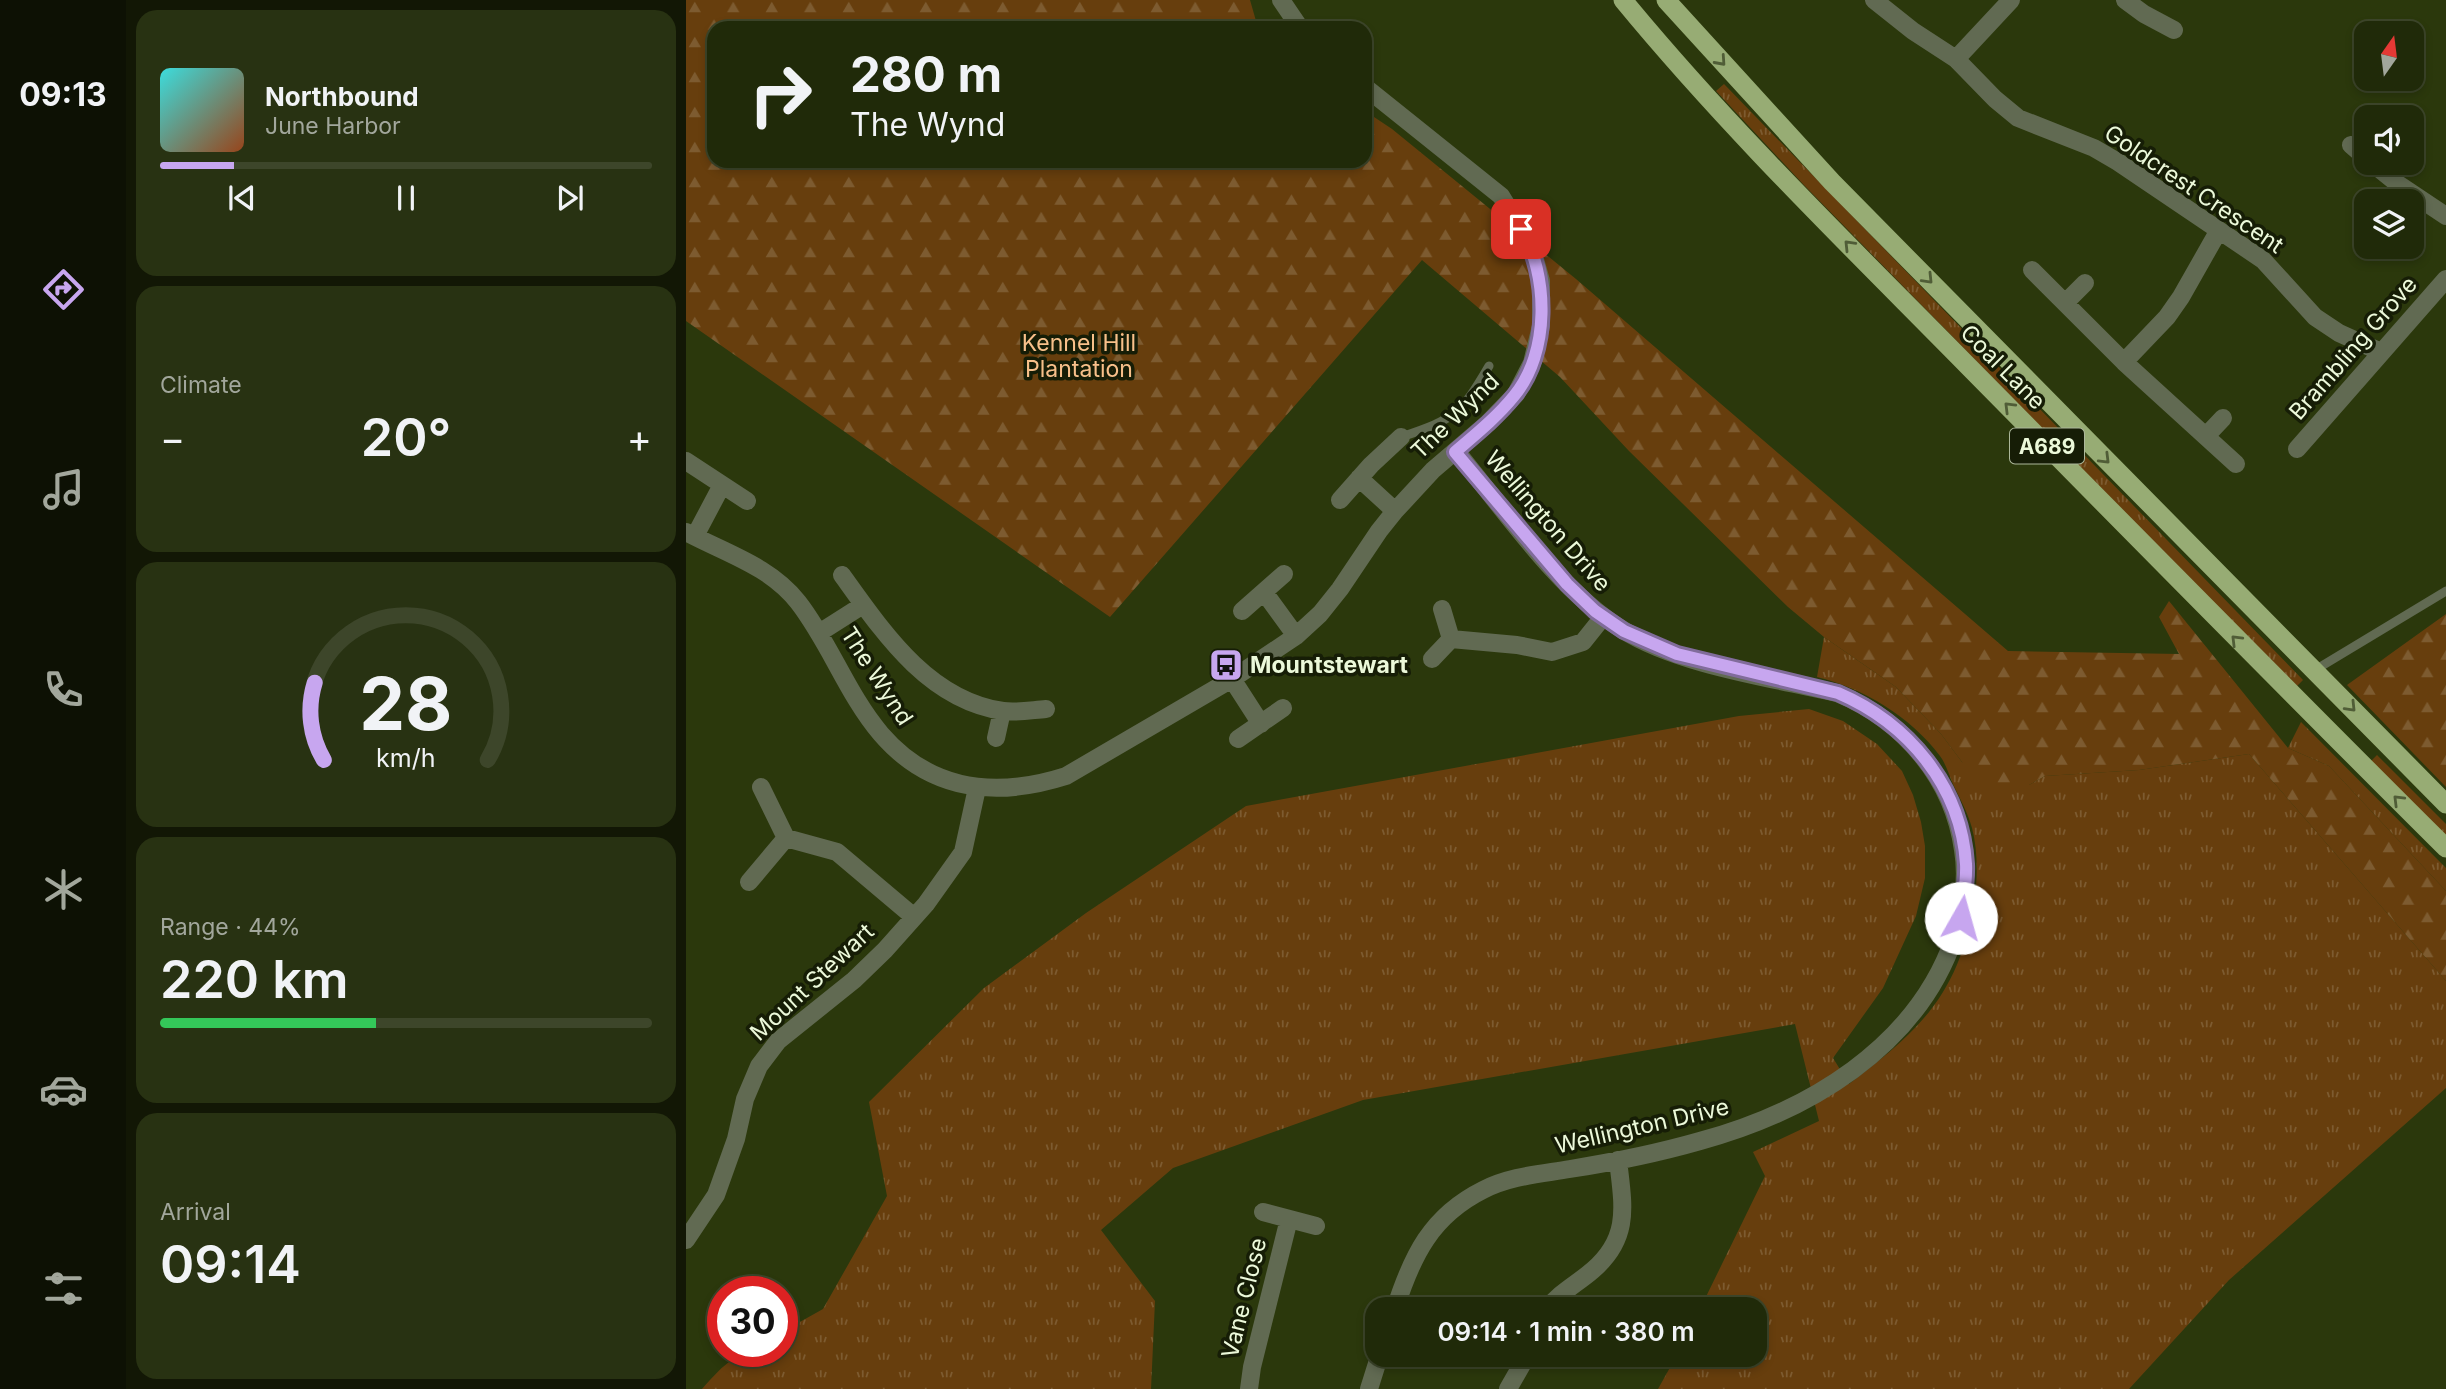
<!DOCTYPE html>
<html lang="en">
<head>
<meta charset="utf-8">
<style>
  body { margin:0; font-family:Inter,sans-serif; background:#283212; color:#f1f3f6; height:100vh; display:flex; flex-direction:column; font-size:26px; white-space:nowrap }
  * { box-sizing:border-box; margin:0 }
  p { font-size:23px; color:#a2a79c }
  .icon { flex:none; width:38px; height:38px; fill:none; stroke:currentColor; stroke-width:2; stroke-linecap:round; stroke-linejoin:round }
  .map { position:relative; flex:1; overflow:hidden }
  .details { display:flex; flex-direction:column; gap:10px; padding:10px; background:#121705; width:560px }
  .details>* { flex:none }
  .banner { position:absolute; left:21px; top:21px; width:665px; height:147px; border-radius:21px; box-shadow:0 4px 10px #0003,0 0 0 2px #3d462a; background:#202a09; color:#f1f3f6; overflow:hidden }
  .needle { width:46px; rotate:14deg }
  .tools { position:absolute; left:1668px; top:21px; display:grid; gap:14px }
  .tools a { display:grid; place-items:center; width:70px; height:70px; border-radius:14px; background:#202a09; box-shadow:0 4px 10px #0003,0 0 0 2px #3d462a; font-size:35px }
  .speed { position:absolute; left:21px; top:1276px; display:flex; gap:14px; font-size:35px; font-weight:700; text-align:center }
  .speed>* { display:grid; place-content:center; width:91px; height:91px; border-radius:50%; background:#202a09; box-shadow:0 4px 10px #0003,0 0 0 2px #3d462a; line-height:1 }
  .speed .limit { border:10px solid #d22; background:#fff; color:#111 }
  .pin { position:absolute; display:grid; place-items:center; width:60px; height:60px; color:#fff; margin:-30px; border-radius:14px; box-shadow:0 4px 10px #0006 }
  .me { position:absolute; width:77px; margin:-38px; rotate:7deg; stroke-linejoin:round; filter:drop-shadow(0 0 5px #0008) }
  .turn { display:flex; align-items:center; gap:24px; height:147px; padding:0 28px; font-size:32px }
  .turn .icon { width:91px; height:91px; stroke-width:2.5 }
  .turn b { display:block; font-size:49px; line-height:60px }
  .big { font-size:52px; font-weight:600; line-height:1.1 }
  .details .widget { flex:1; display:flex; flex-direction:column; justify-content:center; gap:10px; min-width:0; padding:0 24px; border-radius:21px; background:#283212 }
  .details .dial { align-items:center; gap:0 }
  .dial svg { height:182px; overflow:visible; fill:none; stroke:#3d462a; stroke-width:7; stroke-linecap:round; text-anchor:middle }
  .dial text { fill:#f1f3f6; stroke:none }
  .song { display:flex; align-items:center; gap:21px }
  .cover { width:84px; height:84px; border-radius:10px; background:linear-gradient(135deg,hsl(180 70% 55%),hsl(20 70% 35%)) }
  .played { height:7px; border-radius:4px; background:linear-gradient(90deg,#c7a6ef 15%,#3d462a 15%) }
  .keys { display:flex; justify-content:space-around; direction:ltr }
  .heat { display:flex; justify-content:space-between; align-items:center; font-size:38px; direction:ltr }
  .charge { height:10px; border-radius:5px; background:linear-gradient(90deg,#34c759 44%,#3d462a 0) }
  .trip { position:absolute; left:679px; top:1297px; width:402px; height:70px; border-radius:21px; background:#202a09; box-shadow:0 4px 10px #0003,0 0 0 2px #3d462a; font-weight:600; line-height:70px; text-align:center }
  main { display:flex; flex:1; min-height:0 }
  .dock { display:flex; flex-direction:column; width:126px; justify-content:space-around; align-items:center; background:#0d1104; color:#a2a79c }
  .dock .icon { width:49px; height:49px }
  .dock .selected { color:#c7a6ef }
  .dock b { font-size:32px; color:#f1f3f6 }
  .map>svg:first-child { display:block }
</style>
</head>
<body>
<main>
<nav class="dock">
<b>09:13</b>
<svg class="icon selected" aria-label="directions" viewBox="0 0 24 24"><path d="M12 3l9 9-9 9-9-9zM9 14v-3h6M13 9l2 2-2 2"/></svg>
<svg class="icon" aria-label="music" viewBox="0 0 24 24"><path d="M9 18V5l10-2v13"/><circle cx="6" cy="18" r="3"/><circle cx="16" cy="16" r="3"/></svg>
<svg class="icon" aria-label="phone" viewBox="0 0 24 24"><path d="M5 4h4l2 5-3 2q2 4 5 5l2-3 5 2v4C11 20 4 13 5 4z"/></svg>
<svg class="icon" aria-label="climate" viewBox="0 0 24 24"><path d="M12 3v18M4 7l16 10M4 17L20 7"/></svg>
<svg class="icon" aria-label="car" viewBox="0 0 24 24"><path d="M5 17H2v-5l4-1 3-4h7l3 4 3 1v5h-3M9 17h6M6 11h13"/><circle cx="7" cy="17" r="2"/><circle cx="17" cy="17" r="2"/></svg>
<svg class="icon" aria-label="filters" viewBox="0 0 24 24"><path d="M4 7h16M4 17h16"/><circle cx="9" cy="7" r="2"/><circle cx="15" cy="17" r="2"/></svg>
</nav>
<section class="details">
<div class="widget">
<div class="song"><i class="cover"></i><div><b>Northbound</b><p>June Harbor</p></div></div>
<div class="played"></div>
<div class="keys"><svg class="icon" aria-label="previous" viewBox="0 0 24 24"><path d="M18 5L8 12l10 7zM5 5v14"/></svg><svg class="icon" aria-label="pause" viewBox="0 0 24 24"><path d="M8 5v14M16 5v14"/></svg><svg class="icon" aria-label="next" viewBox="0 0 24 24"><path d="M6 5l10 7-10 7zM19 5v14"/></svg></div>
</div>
<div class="widget"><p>Climate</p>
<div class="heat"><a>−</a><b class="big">20°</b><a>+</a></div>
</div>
<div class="widget dial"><svg viewBox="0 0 100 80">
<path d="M14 69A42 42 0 1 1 86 69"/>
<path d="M14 69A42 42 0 0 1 10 35" stroke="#c7a6ef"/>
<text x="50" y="56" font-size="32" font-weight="700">28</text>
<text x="50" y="72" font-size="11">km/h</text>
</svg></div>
<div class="widget"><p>Range · 44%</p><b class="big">220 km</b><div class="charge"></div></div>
<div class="widget"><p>Arrival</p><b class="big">09:14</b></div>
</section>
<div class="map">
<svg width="1760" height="1389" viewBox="0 0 1760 1389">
  <defs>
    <pattern id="grass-tufts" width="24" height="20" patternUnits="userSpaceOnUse" patternTransform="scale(1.75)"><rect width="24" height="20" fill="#673e0d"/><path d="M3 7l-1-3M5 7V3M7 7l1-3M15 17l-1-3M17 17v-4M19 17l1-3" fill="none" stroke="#7d5b30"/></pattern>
    <pattern id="forest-firs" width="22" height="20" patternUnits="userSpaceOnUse" patternTransform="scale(1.75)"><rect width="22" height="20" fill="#673e0d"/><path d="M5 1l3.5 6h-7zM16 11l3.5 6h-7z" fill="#7d5b30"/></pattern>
  </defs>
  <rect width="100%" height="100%" fill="#2b380c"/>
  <path fill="url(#grass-tufts)" d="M 1038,84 L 1617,680 L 1610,687 L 1117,184 L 1030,91 Z
    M 1138,637 L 1210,687 L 1255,734 L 1276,762 L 1343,785 L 1359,776 L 1453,770 L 1563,754 L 1760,981 L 1760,1088 L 1543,1280 L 1443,1389 L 972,1389 L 991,1355 L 1069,1354 L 1069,1309 L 1014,1309 L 1079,1176 L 1067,1152 L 1133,1121 L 1109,1024 L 677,1100 L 487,1168 L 415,1230 L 469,1301 L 465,1389 L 16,1389 C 45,1356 52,1351 96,1351 L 96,1332 L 137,1309 L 201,1196 L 183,1102 L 298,988 L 400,913 L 560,806 L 1053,716 L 1123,709 L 1157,721 L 1191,744 L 1216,771 L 1227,795 L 1235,822 L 1239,846 L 1239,878 L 1230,916 L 1197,988 L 1147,1058 L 1163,1084 C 1199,1056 1233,1031 1257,992 C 1284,949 1299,878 1286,828 C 1282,813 1274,799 1267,784 C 1263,775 1260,764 1254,756 C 1225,717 1177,688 1131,677 Z
    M 1615,722 L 1760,868 L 1760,891 L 1643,766 L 1602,748 Z
    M 1691,755 L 1760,824 L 1760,841 L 1682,764 Z"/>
  <path fill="url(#forest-firs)" d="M 0,0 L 564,0 L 572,28 L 28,28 L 28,161 L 679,161 L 679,111 L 706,129 L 890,279 L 1322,651 L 1493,654 L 1473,617 L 1483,601 L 1602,748 L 1643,766 L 1760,891 L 1760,981 L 1563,754 L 1453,770 L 1359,776 L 1343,785 L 1307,790 L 1276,762 L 1255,734 L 1210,687 L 1138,637 L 1102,607 L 943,451 L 874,377 L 736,260 L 424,617 L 0,321 Z
    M 1760,614 L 1760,787 L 1661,685 Z"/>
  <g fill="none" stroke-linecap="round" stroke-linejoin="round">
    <path stroke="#616a52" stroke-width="9" d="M 715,437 C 769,419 775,414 803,366
      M 1629,670 L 1760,591"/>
    <path stroke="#616a52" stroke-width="18" d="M 595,0 L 614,28
      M 1188,0 L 1227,31 L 1270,59 L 1309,99 L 1332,118 L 1408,148 L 1432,162 L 1577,260 L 1629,317 L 1653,333 L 1695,352
      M 1439,0 L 1458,14 L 1488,30
      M 1270,59 L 1325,0
      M 1665,145 L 1680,158
      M 1686,163 L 1712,184 L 1760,216
      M 1346,270 L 1438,362 L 1550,464
      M 1379,303 L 1399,283
      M 1438,362 L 1481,317 L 1495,297 L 1533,230
      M 1520,436 L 1537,418
      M 1611,449 L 1760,279
      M 0,461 L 61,501
      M 673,478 L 709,511
      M 654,500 L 685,465 L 715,437
      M 0,532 C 39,553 84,566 112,602 C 144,643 161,694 195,734 C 245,792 311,798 380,776 L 546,679 L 610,636 L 634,614 L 654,589 L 693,531 L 709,511 L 747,470 L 802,423 L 830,394 L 846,363 L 855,326 L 855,281 L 845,245 L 815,196 L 679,87
      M 9,536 L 36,485
      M 156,575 C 197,632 242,700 317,711 C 331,713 346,710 360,709
      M 578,592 L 610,636
      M 556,611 L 598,574
      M 133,633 L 177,605
      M 765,639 L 831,645 L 866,652 L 897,642 L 917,617
      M 746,659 L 765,639 L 756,609
      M 546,679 L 575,724
      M 310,738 L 316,711
      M 552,739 L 597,708
      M 75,787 L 100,838 L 151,852 L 228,917
      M 63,882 L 100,838
      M 577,1212 L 630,1226
      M 0,1240 L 30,1195 L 50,1139 L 59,1099 L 73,1066 L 92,1041 L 168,980 L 199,950 L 240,904 L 277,852 L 291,788
      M 709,1309 C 726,1256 745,1216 797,1190 C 824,1176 855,1174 884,1169 C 928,1162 972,1153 1014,1141 C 1121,1112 1230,1048 1268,938 C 1277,909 1282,880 1277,850 C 1267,778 1218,721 1151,693 C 1086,678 993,665 937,630 C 873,591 818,509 770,451
      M 861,1309 C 874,1292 891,1284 907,1270 C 945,1237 937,1205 932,1160
      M 563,1389 L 566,1367 L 603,1219
      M 683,1389 L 694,1354
      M 822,1389 L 842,1354"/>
    <path stroke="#97ac74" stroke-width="19" d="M 937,0 C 1044,130 1166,248 1283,367 C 1442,528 1600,689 1760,848
      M 980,0 L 1146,182 L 1760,804"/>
  </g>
  <defs><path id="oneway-chevron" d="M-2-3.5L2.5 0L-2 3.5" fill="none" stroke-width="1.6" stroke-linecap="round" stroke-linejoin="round" transform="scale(1.75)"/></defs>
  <g stroke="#505d37">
    <use href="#oneway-chevron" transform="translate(1035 61) rotate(48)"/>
    <use href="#oneway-chevron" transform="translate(1163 245) rotate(-134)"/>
    <use href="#oneway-chevron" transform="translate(1242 279) rotate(46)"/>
    <use href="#oneway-chevron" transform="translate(1323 407) rotate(-135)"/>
    <use href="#oneway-chevron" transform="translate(1419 459) rotate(45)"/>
    <use href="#oneway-chevron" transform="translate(1550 640) rotate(-135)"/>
    <use href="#oneway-chevron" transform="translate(1665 707) rotate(46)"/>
    <use href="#oneway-chevron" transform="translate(1712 800) rotate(-135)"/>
  </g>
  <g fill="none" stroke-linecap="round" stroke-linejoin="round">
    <defs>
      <path id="route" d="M 835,229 C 863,275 864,353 828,396 C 811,417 790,434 769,452 L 881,584 L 909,611 L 938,631 L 991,654 L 1152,693 C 1222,723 1275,786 1280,864 C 1281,882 1277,900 1275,918"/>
    </defs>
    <use href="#route" stroke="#816c9b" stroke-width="18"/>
    <use href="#route" stroke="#c7a6ef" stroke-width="12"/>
  </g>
  <defs>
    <symbol id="bus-square" viewBox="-11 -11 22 22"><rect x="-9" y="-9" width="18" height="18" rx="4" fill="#c7a6ef" stroke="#161d06"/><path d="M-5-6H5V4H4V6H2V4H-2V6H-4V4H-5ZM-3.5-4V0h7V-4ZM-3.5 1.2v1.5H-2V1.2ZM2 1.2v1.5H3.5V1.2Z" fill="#111"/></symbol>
  </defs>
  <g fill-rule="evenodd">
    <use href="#bus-square" x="521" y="646" width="38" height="38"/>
  </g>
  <g text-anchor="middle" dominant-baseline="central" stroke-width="7" stroke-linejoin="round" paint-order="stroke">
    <rect fill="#161d06" stroke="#acb79a" stroke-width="2" x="1324" y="428.5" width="74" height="35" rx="5"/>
    <g font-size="21" font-weight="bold" fill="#ecf9da">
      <text x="1361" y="446">A689</text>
    </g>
    <g font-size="23" fill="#ecf9da" stroke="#161d06">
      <text transform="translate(1508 189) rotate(34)">Goldcrest Crescent</text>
      <text transform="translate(1667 348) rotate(-49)">Brambling Grove</text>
      <text transform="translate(1317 367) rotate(45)">Coal Lane</text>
      <text transform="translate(769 416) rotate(-44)">The Wynd</text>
      <text transform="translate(862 521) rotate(49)">Wellington Drive</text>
      <text transform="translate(191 676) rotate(57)">The Wynd</text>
      <text transform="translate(126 982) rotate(-43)">Mount Stewart</text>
      <text transform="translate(956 1126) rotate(-13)">Wellington Drive</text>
      <text transform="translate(558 1298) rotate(-76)">Vane Close</text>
    </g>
    <g font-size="23" fill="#f8c08a" stroke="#161d06">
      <text x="393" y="343">Kennel Hill<tspan x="393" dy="26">Plantation</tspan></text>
    </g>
    <g font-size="23" font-weight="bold" fill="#ecf9da" stroke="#161d06" text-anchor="start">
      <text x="564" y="665">Mountstewart</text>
    </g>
  </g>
</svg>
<div class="tools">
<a><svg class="needle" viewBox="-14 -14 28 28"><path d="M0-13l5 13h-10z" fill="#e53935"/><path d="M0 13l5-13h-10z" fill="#a2a79c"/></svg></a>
<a><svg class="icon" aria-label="sound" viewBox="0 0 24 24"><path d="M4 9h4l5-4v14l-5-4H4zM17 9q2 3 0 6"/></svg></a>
<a><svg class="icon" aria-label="layers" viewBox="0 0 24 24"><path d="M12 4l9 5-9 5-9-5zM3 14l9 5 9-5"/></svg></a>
</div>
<div class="speed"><div class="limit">30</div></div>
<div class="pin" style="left:835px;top:229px;background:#d93025"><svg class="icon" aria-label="arrive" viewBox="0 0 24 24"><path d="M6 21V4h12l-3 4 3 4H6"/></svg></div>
<svg class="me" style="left:1275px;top:918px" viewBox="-20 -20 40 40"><circle r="19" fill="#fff"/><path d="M0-13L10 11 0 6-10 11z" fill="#c7a6ef"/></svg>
<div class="trip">09:14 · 1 min · 380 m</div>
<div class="banner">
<div class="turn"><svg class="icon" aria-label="right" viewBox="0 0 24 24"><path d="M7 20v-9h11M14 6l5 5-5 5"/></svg><div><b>280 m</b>The Wynd</div></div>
</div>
</div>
</main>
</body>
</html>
